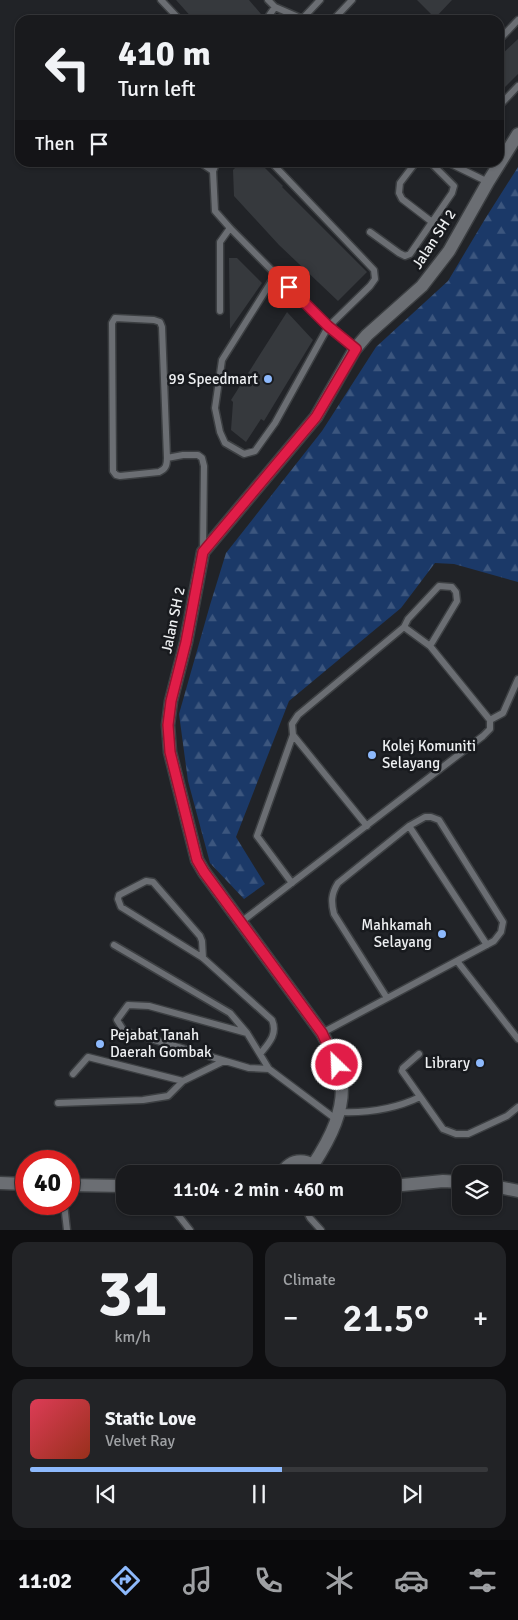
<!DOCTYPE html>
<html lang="en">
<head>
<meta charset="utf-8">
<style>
  body { margin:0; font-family:Signika,sans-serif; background:#222326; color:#f1f3f6; height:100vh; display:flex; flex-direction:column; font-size:19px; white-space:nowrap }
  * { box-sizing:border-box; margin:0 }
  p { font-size:16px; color:#9fa1a4 }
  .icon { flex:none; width:28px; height:28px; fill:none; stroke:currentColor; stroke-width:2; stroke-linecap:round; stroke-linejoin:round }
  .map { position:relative; height:1230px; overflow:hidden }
  .panel { display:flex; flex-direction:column; gap:12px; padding:12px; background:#0e0e10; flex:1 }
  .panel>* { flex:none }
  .guide { position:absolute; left:15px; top:15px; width:489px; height:152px; border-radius:15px; box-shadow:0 1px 4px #0004,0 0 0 1px #37383b; background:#191a1d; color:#f1f3f6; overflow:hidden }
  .fabs { position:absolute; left:452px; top:1165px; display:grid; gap:10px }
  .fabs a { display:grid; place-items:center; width:50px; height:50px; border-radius:10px; background:#191a1d; box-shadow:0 1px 4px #0004,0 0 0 1px #37383b; font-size:25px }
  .speed { position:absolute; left:15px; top:1150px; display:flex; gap:10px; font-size:25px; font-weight:700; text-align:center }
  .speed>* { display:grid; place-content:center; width:65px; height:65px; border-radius:50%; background:#191a1d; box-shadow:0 1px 4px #0004,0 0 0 1px #37383b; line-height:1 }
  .speed .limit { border:8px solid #d22; background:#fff; color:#111 }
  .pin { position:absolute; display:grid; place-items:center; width:42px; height:42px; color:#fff; margin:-21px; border-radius:10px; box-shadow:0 2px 8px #0006 }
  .me { position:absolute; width:55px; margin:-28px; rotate:336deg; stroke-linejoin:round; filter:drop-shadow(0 0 4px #0008) }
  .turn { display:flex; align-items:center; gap:18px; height:105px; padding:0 20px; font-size:22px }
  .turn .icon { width:65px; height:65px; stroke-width:2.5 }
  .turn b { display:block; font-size:35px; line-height:42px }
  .then { display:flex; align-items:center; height:48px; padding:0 20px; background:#0003; gap:10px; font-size:19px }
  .big { font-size:38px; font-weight:600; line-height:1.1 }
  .panel .tile { flex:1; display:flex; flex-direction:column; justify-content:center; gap:8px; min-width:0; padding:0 18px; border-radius:15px; background:#222326 }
  .panel .dial { align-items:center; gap:0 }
  .dial b { font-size:65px; line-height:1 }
  .song { display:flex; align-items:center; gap:15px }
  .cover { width:60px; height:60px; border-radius:8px; background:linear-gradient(135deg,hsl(350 70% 55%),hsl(10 70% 35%)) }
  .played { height:5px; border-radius:2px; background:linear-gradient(90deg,#8db9fc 55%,#37383b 55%) }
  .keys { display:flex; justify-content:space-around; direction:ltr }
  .heat { display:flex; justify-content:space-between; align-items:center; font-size:28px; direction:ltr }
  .panel .tiles { flex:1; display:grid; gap:12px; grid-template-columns:1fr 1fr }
  .tile:last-child { grid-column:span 2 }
  .trip { position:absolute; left:116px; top:1165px; width:285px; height:50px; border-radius:15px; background:#191a1d; box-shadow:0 1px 4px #0004,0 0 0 1px #37383b; font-weight:600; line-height:50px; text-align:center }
  .tabs { display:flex; height:80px; justify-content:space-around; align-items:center; background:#0a0a0c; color:#9fa1a4 }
  .tabs .icon { width:35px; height:35px }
  .tabs .active { color:#8db9fc }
  .tabs b { font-size:22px; color:#f1f3f6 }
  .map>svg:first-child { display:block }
</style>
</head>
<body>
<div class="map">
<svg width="518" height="1230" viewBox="0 0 518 1230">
  <defs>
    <pattern id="forest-firs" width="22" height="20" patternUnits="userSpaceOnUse" patternTransform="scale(1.25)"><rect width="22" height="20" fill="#1b3968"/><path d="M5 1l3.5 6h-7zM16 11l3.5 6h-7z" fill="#3c567e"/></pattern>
  </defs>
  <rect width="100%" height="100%" fill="#212327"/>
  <path fill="url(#forest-firs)" d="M 518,167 L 518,582 L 454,564 L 435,563 L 401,608 L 289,701 L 236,837 L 265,884 L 244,899 L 210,863 L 188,781 L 179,714 L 210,605 L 226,553 L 322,431 L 376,347 L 448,281 L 485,219 Z"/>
  <path fill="#36393d" d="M 176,0 L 249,0 L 261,14 L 254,20 L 194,20 Z
    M 417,0 L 452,0 L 435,18 Z
    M 518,39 L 518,74 L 499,93 L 499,57 Z
    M 241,162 L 259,162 L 283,186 L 282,187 L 367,272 L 338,301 L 279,245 L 234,196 L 233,170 Z
    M 229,258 L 237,258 L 262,283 L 230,329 Z
    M 287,312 L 313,340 L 264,421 L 261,419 L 246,442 L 231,430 L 233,402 L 231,400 Z"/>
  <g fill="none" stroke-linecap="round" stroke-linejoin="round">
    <defs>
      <path id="service" d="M 161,0 L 180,20
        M 268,0 L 275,7 L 305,20
        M 303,18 L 320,0
        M 266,20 L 275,7
        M 333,20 L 352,0
        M 499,40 L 518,20
        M 499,106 L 518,86
        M 217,162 L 213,171 L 215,211 L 230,228 L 328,327 L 355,349
        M 271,162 L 374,270 L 375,279 L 370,286 L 328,327 L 275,423 L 255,451 L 244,454 L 225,443 L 220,432 L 215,408 L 222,360 L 276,274
        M 416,162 L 400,183 L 399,193 L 402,199 L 432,222
        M 447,162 L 488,182
        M 201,163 L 213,171
        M 370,232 L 399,253 L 405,256 L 410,254 L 452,193 L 454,186 L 430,162
        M 220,311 L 220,242 L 230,228
        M 167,458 L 162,327 L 160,322 L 154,320 L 115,318 L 112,323 L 113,471 L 116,475 L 120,476 L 159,472 C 166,469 167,465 167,458 L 183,455 L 198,455 L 202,458 L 204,466 L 203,550
        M 490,720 L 503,713 L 518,679
        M 293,735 L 367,826
        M 409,826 L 487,945
        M 292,883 L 257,836 L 293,735 L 292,724 L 298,715 L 404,627 L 408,619 L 439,586 L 452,587 L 456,592 L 457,601 L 430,646
        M 241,922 L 483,736 L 490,729 L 490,720 L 430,646 L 404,627
        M 114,945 L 230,1013 L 247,1033
        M 203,958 L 202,941 L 200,936 L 153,882 L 146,881 L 119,895 L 118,899 L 121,907 L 203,958 L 272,1020 C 278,1034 269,1043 260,1054
        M 457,961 L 518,1039
        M 322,1033 L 494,941 L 501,932 L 503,922 L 439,820 L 431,817 L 425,817 L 409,826 L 338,883 C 331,894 331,902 334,914 L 387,998
        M 419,1054 L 403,1068 L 402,1071 L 443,1129 L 456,1134 L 468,1134 L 507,1116 L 518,1107
        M 269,1069 L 249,1068 L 124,1031 L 117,1020 L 128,1005 L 149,1006 L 247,1033 L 269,1069 L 337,1120
        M 73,1074 L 88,1057 L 183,1081 L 224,1061
        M 58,1103 L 143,1100 L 168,1096 L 183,1081
        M 340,1112 C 367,1113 395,1109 420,1097
        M 64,1204 L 67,1230
        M 171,1206 L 190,1230
        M 304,1206 L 310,1218 L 321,1230"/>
      <path id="tertiary" d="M 313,1165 C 330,1139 346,1109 341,1077 C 338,1061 329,1047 322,1033 L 204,872 L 197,860 L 170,752 L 168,725 L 171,701 L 186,642 L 203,552 L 316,417 L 355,349 L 367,335 L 422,286 L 449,251 L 488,182 L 518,134
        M 282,1174 C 289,1157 312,1157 319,1174
        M 0,1183 L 26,1184
        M 69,1185 L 125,1186
        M 392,1186 L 443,1181 L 461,1182
        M 494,1186 L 518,1191"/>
    </defs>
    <use href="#service" stroke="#3c3f42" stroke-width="9"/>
    <use href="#tertiary" stroke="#3c3f42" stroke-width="15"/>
    <use href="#service" stroke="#6b6e73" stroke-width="6"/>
    <use href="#tertiary" stroke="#6b6e73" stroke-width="12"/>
  </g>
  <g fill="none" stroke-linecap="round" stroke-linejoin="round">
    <defs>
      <path id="route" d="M 289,287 L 328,326 L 356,349 L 316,417 L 203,552 L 186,642 L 171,701 L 168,725 L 170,752 L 197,860 L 204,872 L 322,1033 L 337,1065"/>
    </defs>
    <use href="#route" stroke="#92132f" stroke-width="12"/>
    <use href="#route" stroke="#e11d48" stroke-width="9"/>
  </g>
  <g fill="#8db9fc" stroke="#181a1e" stroke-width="2">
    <circle cx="268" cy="379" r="5"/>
    <circle cx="372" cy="755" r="5"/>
    <circle cx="442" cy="934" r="5"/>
    <circle cx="100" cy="1044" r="5"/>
    <circle cx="480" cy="1063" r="5"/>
  </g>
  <g text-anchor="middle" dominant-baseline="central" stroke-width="5" stroke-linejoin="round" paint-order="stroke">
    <g font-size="15" fill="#edeff1" stroke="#181a1e">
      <text transform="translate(434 239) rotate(-57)">Jalan SH 2</text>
      <text transform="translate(173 620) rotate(-78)">Jalan SH 2</text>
    </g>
    <g font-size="15" fill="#edeff1" stroke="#181a1e" text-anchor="end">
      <text x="258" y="379">99 Speedmart</text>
      <text x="382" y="746" text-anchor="start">Kolej Komuniti<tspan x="382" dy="17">Selayang</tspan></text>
      <text x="432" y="925">Mahkamah<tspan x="432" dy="17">Selayang</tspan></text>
      <text x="110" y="1035" text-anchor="start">Pejabat Tanah<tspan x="110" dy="17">Daerah Gombak</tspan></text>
      <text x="470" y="1063">Library</text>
    </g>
  </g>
</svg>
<div class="fabs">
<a><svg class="icon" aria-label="layers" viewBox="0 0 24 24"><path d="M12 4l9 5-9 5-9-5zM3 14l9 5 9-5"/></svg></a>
</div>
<div class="speed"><div class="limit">40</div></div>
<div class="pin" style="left:289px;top:287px;background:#d93025"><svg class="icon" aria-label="arrive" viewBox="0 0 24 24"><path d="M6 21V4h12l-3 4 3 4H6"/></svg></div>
<svg class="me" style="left:337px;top:1065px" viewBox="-20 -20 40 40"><circle r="17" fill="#e11d48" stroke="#fff" stroke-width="3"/><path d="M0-11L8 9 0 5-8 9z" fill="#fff"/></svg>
<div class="trip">11:04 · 2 min · 460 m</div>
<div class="guide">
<div class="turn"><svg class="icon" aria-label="left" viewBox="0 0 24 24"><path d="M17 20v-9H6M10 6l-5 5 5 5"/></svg><div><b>410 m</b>Turn left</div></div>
<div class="then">Then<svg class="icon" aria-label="arrive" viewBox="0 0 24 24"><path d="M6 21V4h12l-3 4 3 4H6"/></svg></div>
</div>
</div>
<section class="panel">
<div class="tiles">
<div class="tile dial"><b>31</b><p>km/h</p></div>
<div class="tile"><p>Climate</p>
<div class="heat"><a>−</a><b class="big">21.5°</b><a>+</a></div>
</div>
<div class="tile">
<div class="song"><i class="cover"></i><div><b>Static Love</b><p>Velvet Ray</p></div></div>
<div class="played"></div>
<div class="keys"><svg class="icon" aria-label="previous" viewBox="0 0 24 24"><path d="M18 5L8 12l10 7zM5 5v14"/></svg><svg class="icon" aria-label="pause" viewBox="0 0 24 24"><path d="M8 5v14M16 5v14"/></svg><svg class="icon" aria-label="next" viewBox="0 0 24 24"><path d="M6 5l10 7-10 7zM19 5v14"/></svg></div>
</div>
</div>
</section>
<nav class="tabs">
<b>11:02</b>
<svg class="icon active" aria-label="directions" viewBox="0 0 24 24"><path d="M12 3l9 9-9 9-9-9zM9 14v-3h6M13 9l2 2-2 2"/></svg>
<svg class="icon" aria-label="music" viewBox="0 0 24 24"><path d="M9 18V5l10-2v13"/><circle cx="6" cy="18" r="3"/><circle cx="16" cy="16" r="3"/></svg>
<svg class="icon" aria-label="phone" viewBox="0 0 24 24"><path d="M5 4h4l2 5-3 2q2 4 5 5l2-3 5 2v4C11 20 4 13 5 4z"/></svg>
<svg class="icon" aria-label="climate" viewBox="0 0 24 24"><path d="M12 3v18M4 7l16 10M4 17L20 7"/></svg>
<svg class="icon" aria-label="car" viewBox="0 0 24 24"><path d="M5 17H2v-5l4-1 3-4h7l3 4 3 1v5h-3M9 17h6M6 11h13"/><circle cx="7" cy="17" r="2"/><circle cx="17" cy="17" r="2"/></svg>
<svg class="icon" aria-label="filters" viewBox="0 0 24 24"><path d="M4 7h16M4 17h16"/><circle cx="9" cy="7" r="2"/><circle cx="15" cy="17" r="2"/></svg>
</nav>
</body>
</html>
